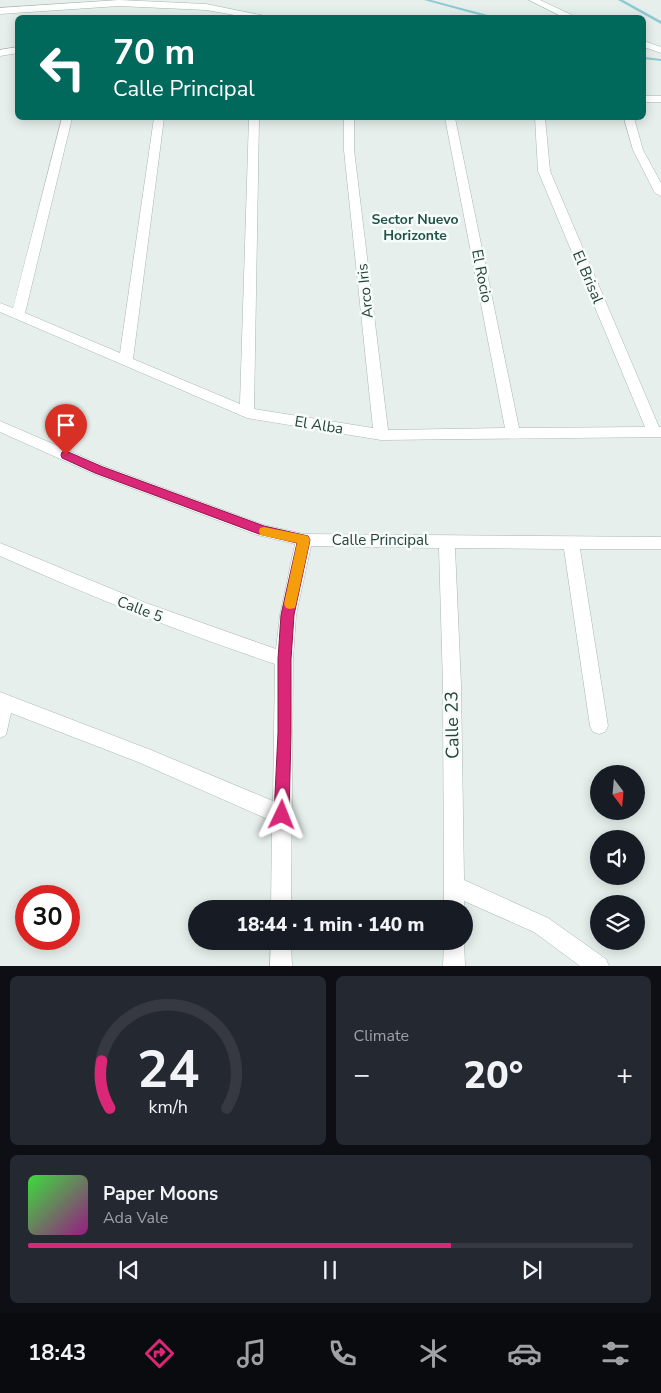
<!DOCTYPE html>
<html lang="en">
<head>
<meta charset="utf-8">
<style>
  body { margin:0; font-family:"Nunito Sans",sans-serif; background:#242831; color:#f1f3f6; height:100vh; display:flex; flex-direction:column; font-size:19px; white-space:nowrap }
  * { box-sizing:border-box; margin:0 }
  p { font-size:16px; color:#9ea1a6 }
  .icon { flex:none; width:28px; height:28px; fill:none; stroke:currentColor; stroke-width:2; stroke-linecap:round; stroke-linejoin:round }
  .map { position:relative; height:966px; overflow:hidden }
  .sheet { display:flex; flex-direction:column; gap:10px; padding:10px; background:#0d0f14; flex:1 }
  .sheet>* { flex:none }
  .top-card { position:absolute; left:15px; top:15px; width:631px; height:105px; border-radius:8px; box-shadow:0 2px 12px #0003; background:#00695c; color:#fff; overflow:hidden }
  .needle { width:32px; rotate:164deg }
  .buttons { position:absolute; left:590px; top:765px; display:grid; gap:10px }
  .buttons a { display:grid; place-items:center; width:55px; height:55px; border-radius:50%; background:#171b24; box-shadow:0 2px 12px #0003; font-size:25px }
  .speed { position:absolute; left:15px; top:885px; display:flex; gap:10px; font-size:25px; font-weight:700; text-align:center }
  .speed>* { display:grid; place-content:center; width:65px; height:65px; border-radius:50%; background:#171b24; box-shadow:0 2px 12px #0003; line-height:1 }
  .speed .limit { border:8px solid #d22; background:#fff; color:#111 }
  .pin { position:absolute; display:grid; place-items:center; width:42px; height:42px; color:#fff; margin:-51px -21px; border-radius:50% 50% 50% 0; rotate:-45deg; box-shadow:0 0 5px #0007 }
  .pin .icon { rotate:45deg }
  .me { position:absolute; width:55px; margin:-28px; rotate:2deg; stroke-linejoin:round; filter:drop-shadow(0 0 4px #0008) }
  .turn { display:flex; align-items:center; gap:18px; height:105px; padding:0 15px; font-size:22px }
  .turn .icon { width:65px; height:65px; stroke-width:2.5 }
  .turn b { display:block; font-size:35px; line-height:42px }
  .big { font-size:38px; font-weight:800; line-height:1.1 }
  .sheet .widget { flex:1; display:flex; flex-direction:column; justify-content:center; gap:8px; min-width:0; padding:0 18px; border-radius:8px; background:#242831 }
  .sheet .dial { align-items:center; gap:0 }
  .dial svg { height:130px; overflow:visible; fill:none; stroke:#363941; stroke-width:7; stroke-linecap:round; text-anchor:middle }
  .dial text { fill:#f1f3f6; stroke:none }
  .song { display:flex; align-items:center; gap:15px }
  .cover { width:60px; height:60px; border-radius:8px; background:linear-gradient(135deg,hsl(120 70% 55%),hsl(310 70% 35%)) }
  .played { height:5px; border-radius:2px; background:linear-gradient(90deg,#db2777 70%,#363941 70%) }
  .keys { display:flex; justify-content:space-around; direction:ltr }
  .heat { display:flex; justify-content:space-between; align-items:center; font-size:28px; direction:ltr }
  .sheet .tiles { flex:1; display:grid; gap:10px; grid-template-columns:1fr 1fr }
  .widget:last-child { grid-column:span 2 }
  .trip { position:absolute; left:188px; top:900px; width:285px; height:50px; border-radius:25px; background:#171b24; box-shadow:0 2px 12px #0003; font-weight:800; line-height:50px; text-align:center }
  .dock { display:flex; height:80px; justify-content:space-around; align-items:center; background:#090b0e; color:#9ea1a6 }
  .dock .icon { width:35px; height:35px }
  .dock .on { color:#db2777 }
  .dock b { font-size:22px; color:#f1f3f6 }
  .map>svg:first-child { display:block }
</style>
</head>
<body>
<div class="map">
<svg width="661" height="966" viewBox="0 0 661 966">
  <rect width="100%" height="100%" fill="#e6efeb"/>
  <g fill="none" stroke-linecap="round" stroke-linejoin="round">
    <path fill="#8ec9d4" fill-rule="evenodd" d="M 424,0 L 431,0 L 499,18 L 490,18 Z
      M 618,0 L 623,0 L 661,21 L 661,24 Z
      M 644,57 L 661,59 L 661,61 L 644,59 Z"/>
    <defs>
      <path id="minor" d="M 119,0 L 206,4 L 275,18 L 252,18 L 206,10 L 119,6 L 0,14 L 0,8 Z
        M 529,0 L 540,0 L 578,18 L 565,18 Z
        M 644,41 L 661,47 L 661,53 L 644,47 Z
        M 18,47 L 18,53 L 0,56 L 0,50 Z
        M 644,96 L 661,96 L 661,102 L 644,102 Z
        M 62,118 L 72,118 L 25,313 L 120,353 L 154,118 L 164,118 L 133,359 L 240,404 L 249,118 L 259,118 L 254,409 L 373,428 L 344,150 L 344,118 L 354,118 L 354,150 L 388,430 L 505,428 L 445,118 L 455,118 L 519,428 L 645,427 L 538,171 L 535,118 L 545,118 L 550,171 L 659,427 L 661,427 L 661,437 L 381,440 L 247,418 L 0,312 L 0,303 L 13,308 Z
        M 624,118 L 634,118 L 643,150 L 661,183 L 661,196 L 655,193 L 633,150 Z
        M 0,421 L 104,466 L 264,525 L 304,534 L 661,537 L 661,549 L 580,549 L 608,726 L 605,732 L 599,734 L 593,732 L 590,726 L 564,549 L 455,548 L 461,685 L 464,880 L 548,918 L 606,959 L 609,966 L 580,966 L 534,932 L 464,901 L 464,910 L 444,909 L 443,685 L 439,548 L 311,546 L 296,615 L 293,659 L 291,909 L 271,909 L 272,821 L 138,762 L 11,713 L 6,735 L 0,738 L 0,692 L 151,750 L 273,801 L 275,664 C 182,633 90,596 0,556 L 0,543 L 146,603 L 276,649 L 280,615 L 295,544 L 257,535 L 94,474 L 0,432 Z
        M 464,939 L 465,966 L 443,966 L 444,941 L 464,941 Z
        M 271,941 L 291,941 L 292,966 L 270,966 Z"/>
    </defs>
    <use href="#minor" stroke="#a8b8b2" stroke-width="1"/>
    <use href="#minor" fill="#fff" fill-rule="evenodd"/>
  </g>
  <path fill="#db2777" stroke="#8e194d" d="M 66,451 L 103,467 L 264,526 L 308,536 L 310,540 L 294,615 L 291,659 L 291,733 L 289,815 L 287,820 L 282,822 L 276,820 L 274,815 L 278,733 L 278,659 L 281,615 L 297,543 L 259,534 L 95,473 L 62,458 L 61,455 L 62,452 Z"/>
  <path fill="#f59e0b" d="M 264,527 L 304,535 L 308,536 L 310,540 L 296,604 L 295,608 L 290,609 L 286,608 L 284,604 L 297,543 L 260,535 L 259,531 L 260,528 Z"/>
  <g text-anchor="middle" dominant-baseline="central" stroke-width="5" stroke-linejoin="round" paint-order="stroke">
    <g font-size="14" font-weight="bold" fill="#1f5548" stroke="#f7fbf9">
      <text x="415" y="219">Sector Nuevo<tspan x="415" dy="16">Horizonte</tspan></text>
    </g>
    <g font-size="15" fill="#24423a" stroke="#f7fbf9">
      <text transform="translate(482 276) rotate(79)">El Rocio</text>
      <text transform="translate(588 277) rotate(67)">El Brisal</text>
      <text transform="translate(365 291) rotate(-96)">Arco Iris</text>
      <text transform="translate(319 425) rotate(9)">El Alba</text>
      <text x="380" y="540">Calle Principal</text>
      <text transform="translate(140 609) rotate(21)">Calle 5</text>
    </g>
    <g font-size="18" fill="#24423a" stroke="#f7fbf9">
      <text transform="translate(452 725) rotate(-91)">Calle 23</text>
    </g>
  </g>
</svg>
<div class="buttons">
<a><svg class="needle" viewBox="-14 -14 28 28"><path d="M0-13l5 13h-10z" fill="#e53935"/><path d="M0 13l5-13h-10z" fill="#9ea1a6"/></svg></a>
<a><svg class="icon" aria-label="sound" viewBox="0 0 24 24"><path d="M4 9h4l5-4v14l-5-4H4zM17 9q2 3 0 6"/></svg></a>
<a><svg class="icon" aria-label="layers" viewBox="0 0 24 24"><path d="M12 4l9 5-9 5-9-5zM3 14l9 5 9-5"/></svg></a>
</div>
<div class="speed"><div class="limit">30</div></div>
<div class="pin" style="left:66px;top:455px;background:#d93025"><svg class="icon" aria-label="arrive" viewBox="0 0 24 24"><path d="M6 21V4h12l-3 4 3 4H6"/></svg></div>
<svg class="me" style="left:282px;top:815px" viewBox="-20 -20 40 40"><path d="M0-17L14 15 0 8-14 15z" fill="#db2777" stroke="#fff" stroke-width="4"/></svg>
<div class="trip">18:44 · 1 min · 140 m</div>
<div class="top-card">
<div class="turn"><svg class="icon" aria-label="left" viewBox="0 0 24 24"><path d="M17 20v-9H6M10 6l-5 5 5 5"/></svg><div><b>70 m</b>Calle Principal</div></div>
</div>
</div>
<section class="sheet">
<div class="tiles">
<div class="widget dial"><svg viewBox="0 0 100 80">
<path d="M14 69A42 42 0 1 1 86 69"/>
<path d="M14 69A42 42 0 0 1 9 40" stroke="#db2777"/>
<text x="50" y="56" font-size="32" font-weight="700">24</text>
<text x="50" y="72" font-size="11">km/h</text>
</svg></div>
<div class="widget"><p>Climate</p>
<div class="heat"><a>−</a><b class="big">20°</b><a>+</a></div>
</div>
<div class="widget">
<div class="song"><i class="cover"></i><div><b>Paper Moons</b><p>Ada Vale</p></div></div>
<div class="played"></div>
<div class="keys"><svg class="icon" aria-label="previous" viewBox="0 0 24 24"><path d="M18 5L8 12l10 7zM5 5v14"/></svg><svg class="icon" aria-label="pause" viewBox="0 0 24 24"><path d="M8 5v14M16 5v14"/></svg><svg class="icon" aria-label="next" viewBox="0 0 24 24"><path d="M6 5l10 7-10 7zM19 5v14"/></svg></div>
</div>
</div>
</section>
<nav class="dock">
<b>18:43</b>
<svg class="icon on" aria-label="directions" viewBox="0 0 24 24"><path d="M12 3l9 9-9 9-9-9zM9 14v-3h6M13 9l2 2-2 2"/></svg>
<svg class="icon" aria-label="music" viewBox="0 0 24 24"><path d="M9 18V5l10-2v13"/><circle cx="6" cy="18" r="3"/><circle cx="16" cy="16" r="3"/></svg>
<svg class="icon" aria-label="phone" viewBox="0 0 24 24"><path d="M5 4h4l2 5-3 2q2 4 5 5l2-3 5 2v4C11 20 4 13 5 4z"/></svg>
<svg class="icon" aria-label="climate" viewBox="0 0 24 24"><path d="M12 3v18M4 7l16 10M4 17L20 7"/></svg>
<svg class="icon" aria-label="car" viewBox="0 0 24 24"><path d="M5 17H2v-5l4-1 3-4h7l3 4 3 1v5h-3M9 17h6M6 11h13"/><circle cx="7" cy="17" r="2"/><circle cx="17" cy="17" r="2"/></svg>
<svg class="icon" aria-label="filters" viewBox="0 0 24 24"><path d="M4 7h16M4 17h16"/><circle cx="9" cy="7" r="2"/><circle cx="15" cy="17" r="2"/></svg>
</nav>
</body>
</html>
